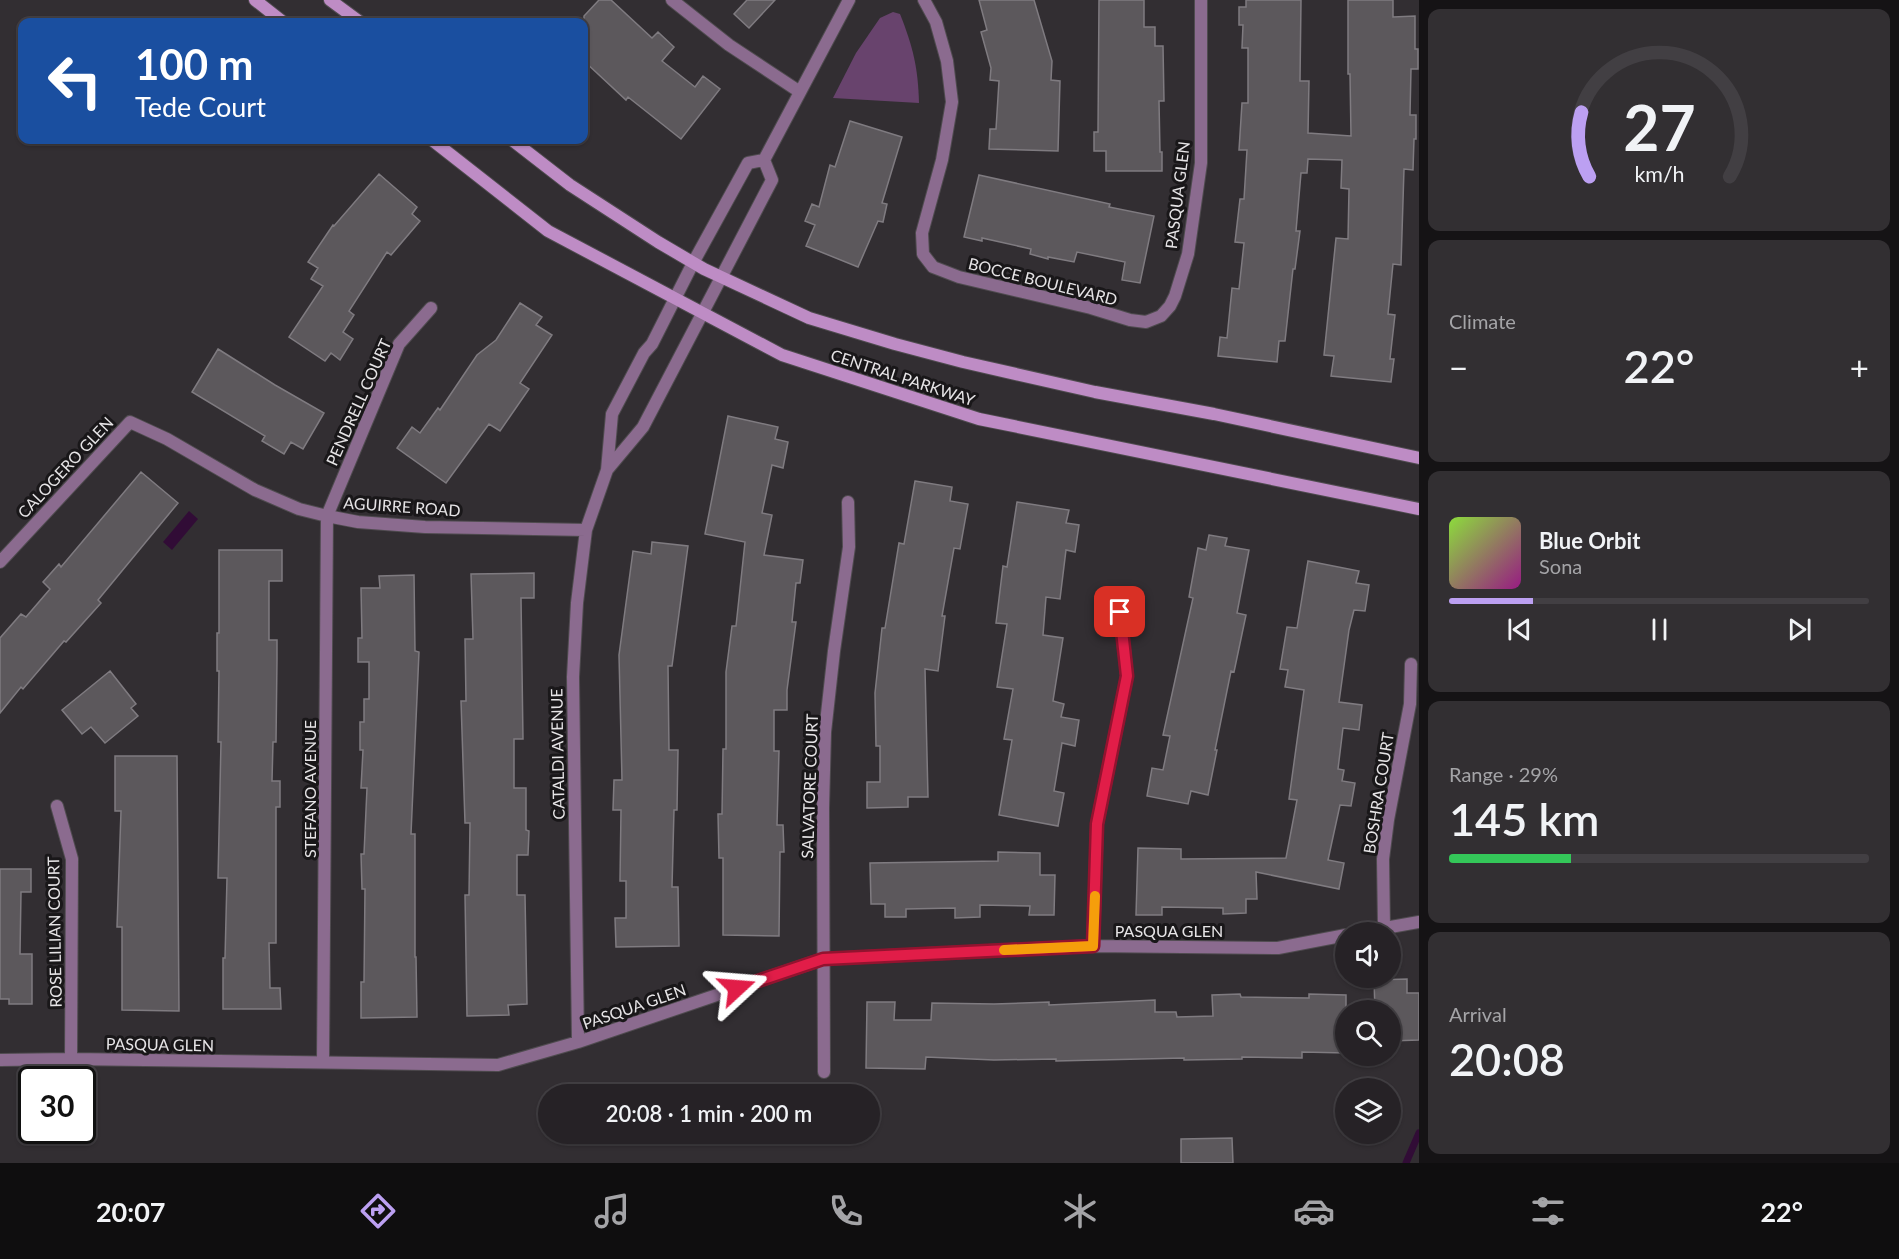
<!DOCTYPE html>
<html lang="en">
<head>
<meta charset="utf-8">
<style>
  body { margin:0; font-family:Lato,sans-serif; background:#322f32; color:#f1f3f6; height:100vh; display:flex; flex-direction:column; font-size:22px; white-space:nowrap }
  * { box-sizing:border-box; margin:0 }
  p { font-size:20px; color:#a4a4a7 }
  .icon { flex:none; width:33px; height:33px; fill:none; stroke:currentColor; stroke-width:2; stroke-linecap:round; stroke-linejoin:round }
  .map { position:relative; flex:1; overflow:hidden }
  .panel { display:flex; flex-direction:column; gap:9px; padding:9px; background:#151315; width:480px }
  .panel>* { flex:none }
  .guide { position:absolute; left:18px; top:18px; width:570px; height:126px; border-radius:12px; box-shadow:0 2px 4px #0004,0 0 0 2px #423f43; background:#1a4fa0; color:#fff; overflow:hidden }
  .tools { position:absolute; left:1335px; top:922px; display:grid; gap:12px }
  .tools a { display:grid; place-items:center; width:66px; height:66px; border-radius:50%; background:#262226; box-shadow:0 2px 4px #0004,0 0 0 2px #423f43; font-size:30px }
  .speed { position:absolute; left:18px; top:1066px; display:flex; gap:12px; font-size:30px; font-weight:700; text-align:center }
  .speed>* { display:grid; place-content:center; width:78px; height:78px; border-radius:50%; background:#262226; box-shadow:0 2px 4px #0004,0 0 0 2px #423f43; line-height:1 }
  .speed .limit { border:3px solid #111; border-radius:9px; background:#fff; color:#111 }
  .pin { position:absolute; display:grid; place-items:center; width:51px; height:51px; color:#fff; margin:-26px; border-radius:12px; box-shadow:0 3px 9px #0006 }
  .me { position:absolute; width:66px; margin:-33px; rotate:71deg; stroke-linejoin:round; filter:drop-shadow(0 0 4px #0008) }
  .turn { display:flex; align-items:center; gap:21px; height:126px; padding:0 18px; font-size:27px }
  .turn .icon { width:78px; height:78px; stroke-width:2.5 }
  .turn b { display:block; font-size:42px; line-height:51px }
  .big { font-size:45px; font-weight:600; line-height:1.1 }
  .panel .widget { flex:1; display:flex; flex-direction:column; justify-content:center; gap:9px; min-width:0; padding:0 21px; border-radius:12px; background:#322f32 }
  .panel .dial { align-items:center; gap:0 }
  .dial svg { height:156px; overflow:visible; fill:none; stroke:#423f43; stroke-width:7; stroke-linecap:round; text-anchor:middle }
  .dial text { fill:#f1f3f6; stroke:none }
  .song { display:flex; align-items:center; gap:18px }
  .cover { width:72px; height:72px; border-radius:9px; background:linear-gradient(135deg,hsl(90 70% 55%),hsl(310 70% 35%)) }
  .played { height:6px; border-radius:3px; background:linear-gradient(90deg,#bca0f2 20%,#423f43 20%) }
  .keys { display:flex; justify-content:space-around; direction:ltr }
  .heat { display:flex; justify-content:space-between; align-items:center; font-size:33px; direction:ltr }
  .charge { height:9px; border-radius:4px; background:linear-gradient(90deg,#34c759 29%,#423f43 0) }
  .trip { position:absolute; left:538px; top:1084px; width:342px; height:60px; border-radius:30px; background:#262226; box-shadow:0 2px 4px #0004,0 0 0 2px #423f43; font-weight:600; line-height:60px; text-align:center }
  .dock { display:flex; height:96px; justify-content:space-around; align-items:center; background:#0f0e0f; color:#a4a4a7 }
  .dock .icon { width:42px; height:42px }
  .dock .selected { color:#bca0f2 }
  .dock b { font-size:27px; color:#f1f3f6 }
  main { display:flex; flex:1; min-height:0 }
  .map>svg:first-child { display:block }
</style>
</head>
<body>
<main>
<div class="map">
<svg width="1419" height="1163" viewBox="0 0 1419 1163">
  <rect width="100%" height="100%" fill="#322e32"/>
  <path fill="#68436d" d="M 893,12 L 900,14 C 913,47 918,67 919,103 L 833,98 L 856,53 L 880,18 Z"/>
  <path fill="#310c36" d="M 189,511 L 198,519 L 172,550 L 163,542 Z"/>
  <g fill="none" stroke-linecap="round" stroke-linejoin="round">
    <path stroke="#310c36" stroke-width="7" d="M 1406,1163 L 1419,1133"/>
  </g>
  <path fill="#5c585c" stroke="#7f7b80" stroke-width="1.5" d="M 599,0 L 611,0 L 652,38 L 658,32 L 674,47 L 662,61 L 695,87 L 703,76 L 720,89 L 681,139 L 628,97 L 626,100 L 584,61 L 584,16 Z
    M 747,0 L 775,0 L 749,28 L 734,14 Z
    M 979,0 L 1034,0 L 1052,61 L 1051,80 L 1060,81 L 1058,151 L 989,149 L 990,129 L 996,129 L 999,81 L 990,80 L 991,68 L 981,32 L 987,30 Z
    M 1099,0 L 1144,0 L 1144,27 L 1155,27 L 1155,46 L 1163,46 L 1164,101 L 1159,101 L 1160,152 L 1162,152 L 1162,171 L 1106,171 L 1106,151 L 1094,151 L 1094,132 L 1098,132 Z
    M 1246,0 L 1301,0 L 1300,81 L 1309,81 L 1308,133 L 1351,136 L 1350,74 L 1348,74 L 1348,0 L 1393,0 L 1393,17 L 1415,16 L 1415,49 L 1418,49 L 1418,69 L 1411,69 L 1410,115 L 1416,115 L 1416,139 L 1414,139 L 1413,170 L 1404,169 L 1401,265 L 1393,264 L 1388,314 L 1395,315 L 1390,359 L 1394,359 L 1391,382 L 1331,376 L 1334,356 L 1324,355 L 1336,238 L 1348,239 L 1349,189 L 1341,188 L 1342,160 L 1308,159 L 1307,173 L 1301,173 L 1296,231 L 1300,231 L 1295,269 L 1293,269 L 1285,341 L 1279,341 L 1277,362 L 1218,356 L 1220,337 L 1227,338 L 1232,288 L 1239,289 L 1244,243 L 1235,242 L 1240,199 L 1244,199 L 1247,150 L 1239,150 L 1242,103 L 1248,103 L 1248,48 L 1242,48 L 1243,25 L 1239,25 L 1239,7 L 1246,7 Z
    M 850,121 L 902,137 L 882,203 L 887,204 L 883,222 L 878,221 L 858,267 L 806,246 L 815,225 L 805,221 L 812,204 L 819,207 L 830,165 L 835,167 Z
    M 379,174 L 417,207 L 412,214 L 420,221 L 391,255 L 387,252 L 349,311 L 354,315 L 343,332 L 353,339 L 340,360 L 331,353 L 325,361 L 289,337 L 323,286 L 311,279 L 318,268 L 308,262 L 333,225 L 334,226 Z
    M 979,175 L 1110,204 L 1109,207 L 1154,216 L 1140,283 L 1122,280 L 1125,262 L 1077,252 L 1074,262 L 1048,257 L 1048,259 L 1030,254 L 1031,249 L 982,238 L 982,241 L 964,237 Z
    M 520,303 L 542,317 L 536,325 L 552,335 L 520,383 L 529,389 L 500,431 L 489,424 L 446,483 L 397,448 L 412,427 L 420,433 L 438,408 L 440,410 L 477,355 L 496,340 Z
    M 218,349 L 275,385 L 324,413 L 303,449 L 291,442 L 284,454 L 262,441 L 265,436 L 192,392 Z
    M 728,416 L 778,427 L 775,439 L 788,442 L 783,468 L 772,465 L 762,513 L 772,515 L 764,555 L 803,560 L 800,583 L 796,583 L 792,622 L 796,622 L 787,690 L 787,710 L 774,710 L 774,751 L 779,751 L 777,825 L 783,825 L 784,852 L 780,852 L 779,936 L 723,935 L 723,858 L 719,858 L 718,814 L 722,814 L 723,749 L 726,749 L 726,672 L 732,626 L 736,626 L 745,542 L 705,534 Z
    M 141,472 L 178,503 L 98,600 L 101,603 L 66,642 L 64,641 L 23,689 L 21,687 L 0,713 L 0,638 L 21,614 L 26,617 L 50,589 L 43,582 L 59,564 L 61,567 Z
    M 915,481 L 952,487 L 950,501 L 968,504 L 960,549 L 954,548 L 942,616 L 945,616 L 938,671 L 925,669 L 928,797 L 908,797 L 908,807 L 867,808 L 867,782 L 880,782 L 880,746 L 876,746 L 875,693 L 882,628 L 885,628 L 899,543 L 904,544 Z
    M 1017,502 L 1069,510 L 1066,523 L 1079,525 L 1075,552 L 1066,550 L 1060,599 L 1046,597 L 1043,635 L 1063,638 L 1053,701 L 1064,704 L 1061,717 L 1079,720 L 1075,746 L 1062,743 L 1054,791 L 1064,793 L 1058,826 L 999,815 L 1012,740 L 1004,739 L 1013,689 L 997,687 L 1007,624 L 996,623 L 1003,566 L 1007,567 Z
    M 1209,535 L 1227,538 L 1225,546 L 1249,550 L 1237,613 L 1246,615 L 1234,672 L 1231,671 L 1215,750 L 1217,750 L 1208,795 L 1191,791 L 1188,804 L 1147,796 L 1152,768 L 1163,770 L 1170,736 L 1163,735 L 1193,598 L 1189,597 L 1198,548 L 1206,550 Z
    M 652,542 L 688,546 L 672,666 L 668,666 L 669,750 L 678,750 L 677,810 L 674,810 L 672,887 L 678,887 L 679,946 L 616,947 L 615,918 L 626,918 L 626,881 L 620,881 L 621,810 L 613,810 L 614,780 L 622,780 L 619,655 L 633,551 L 651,554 Z
    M 219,550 L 282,550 L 282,581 L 269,581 L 269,640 L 277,640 L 277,659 L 276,742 L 273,742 L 272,781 L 280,781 L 280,807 L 276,807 L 276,943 L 269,943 L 270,988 L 280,988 L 281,1009 L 223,1009 L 223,958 L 225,958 L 227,878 L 218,878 L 221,742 L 218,742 L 219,671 L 217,671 L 217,633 L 219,633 Z
    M 1308,561 L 1359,571 L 1356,583 L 1369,585 L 1365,611 L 1354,610 L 1349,630 L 1339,702 L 1362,705 L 1359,730 L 1343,728 L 1338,769 L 1344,770 L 1342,781 L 1355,783 L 1351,806 L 1340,805 L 1328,860 L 1344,863 L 1339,889 L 1256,872 L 1257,899 L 1246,899 L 1246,913 L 1223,914 L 1223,908 L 1162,907 L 1162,915 L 1136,915 L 1138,848 L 1181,849 L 1181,859 L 1286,858 L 1297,800 L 1289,799 L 1304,690 L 1285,687 L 1288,670 L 1280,669 L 1287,627 L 1297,628 Z
    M 534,573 L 534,598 L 521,598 L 523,739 L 514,739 L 514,788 L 526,788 L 526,830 L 529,831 L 528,855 L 517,855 L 517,895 L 525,895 L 527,1004 L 508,1005 L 509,1015 L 467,1016 L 465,895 L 469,895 L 470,823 L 465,823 L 461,701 L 466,701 L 465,639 L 473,639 L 471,574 Z
    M 414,575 L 415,651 L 419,652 L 411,834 L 415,834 L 415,957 L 416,957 L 417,1017 L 361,1018 L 361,982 L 364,982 L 365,889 L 362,889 L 361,854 L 364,854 L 367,788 L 361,788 L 363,750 L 360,750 L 360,722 L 364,722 L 364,699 L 369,699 L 369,662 L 358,662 L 358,638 L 362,638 L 361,588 L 380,588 L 379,576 Z
    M 110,671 L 136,704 L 131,708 L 138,716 L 105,743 L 91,727 L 82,734 L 62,710 Z
    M 115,756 L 177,756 L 179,1011 L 122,1010 L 122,927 L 117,927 L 121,811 L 115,811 Z
    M 998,852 L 1040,853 L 1040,875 L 1055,875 L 1054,915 L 1029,915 L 1030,906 L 980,905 L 980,917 L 955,918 L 955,908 L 906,909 L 906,917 L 885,917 L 885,904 L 871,904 L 870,863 L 998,861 Z
    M 0,869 L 31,869 L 31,892 L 21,892 L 20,954 L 32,954 L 32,1004 L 9,1004 L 9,999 L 0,999 Z
    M 1407,979 L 1407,993 L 1419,993 L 1419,1040 L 1390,1041 L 1390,1011 L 1375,1011 L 1374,980 Z
    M 1240,994 L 1241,997 L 1309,998 L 1309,994 L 1346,995 L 1346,1053 L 1302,1052 L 1302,1058 L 1242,1057 L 1242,1059 L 1184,1060 L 1184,1058 L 1056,1061 L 1056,1059 L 994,1060 L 926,1057 L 925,1069 L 866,1068 L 867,1002 L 895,1002 L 894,1020 L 931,1020 L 932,1003 L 994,1004 L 1049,1002 L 1049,1005 L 1155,1000 L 1155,1012 L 1176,1012 L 1177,1017 L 1213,1016 L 1212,995 Z
    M 1232,1138 L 1233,1163 L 1181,1163 L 1181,1139 Z"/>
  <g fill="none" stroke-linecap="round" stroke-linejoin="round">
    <defs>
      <path id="minor" d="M 672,0 L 729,45 L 800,92
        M 924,0 L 936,22 L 947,61 L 952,102 L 942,160 L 922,233 L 923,254 L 933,267 L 959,277 L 1091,308 L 1130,320 L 1146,322 L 1161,316 L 1170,306 L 1175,296 L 1188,254 L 1201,163 L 1201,0
        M 607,470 L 643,427 L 772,180 L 764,160
        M 0,562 L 130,422 L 167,439 L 255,490 L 299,509 L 327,516 L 358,522 L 425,527 L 586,530
        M 57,806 L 72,859 L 71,1059
        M 1384,928 L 1383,859 L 1388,820 L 1410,704 L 1411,664
        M 1357,933 L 1419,922
        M 1093,946 L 1097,824 L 1127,676 L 1120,612
        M 578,1042 L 573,677 L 577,603 L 586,530 L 607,470 L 612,414 L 644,353 L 652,344 L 693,263 L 748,163 L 764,160 L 849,0
        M 0,1060 L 71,1059 L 498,1065 L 578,1042 L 823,959 L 1093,946 L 1278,948 L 1346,935
        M 323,1062 L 327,516 L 399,344 L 431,308
        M 824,1072 L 823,808 L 825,732 L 834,651 L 849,547 L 848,502"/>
      <path id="secondary" d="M 255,0 L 283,22
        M 330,0 L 360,22
        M 432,140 L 548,231 L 782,355 L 979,419 L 1419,509
        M 512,140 L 570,185 L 658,242 L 704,269 L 809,318 L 895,344 L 963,362 L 1095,392 L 1214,414 L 1419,458"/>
    </defs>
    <use href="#minor" stroke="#4f4b4f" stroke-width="14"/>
    <use href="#secondary" stroke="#4f4b4f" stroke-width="14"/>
    <use href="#minor" stroke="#8b6b8f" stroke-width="12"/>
    <use href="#secondary" stroke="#be8cc5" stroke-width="12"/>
  </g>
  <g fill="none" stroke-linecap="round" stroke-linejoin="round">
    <defs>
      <path id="route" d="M 737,988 L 823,959 L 1093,946 L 1097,824 L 1127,676 L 1120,612"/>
    </defs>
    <use href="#route" stroke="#92132f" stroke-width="15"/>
    <use href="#route" stroke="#e11d48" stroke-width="10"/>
    <path stroke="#f59e0b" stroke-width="10" d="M 1004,950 L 1093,946 L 1095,896"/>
  </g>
  <g text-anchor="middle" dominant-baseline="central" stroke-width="6" stroke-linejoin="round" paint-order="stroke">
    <g font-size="16" fill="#e6e4e6" stroke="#191719">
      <text transform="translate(1177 195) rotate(-83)">PASQUA GLEN</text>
      <text transform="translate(1043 281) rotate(14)">BOCCE BOULEVARD</text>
      <text transform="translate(903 377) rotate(18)">CENTRAL PARKWAY</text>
      <text transform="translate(358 402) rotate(-66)">PENDRELL COURT</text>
      <text transform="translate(65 467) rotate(-47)">CALOGERO GLEN</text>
      <text transform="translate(402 506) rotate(4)">AGUIRRE ROAD</text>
      <text transform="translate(557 754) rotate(-91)">CATALDI AVENUE</text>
      <text transform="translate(809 786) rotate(-88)">SALVATORE COURT</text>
      <text transform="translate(309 789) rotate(-90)">STEFANO AVENUE</text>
      <text transform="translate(1378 793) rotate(-81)">BOSHRA COURT</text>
      <text x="1169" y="930">PASQUA GLEN</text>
      <text transform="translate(54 932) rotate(-91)">ROSE LILIAN COURT</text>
      <text transform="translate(634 1006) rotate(-19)">PASQUA GLEN</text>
      <text transform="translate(160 1044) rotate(1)">PASQUA GLEN</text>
    </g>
  </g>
</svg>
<div class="tools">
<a><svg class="icon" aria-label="sound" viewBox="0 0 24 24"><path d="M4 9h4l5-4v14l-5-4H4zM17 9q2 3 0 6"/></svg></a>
<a><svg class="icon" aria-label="search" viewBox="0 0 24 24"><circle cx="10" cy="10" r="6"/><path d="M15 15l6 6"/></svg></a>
<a><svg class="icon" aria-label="layers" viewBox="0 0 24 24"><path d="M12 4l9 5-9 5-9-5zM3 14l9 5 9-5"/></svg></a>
</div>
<div class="speed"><div class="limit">30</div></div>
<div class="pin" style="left:1120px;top:612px;background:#d93025"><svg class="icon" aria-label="arrive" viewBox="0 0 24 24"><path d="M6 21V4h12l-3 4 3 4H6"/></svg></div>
<svg class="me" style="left:737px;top:988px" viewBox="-20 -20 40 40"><path d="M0-17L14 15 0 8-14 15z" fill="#e11d48" stroke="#fff" stroke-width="4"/></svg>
<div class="trip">20:08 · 1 min · 200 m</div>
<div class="guide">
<div class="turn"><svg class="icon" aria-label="left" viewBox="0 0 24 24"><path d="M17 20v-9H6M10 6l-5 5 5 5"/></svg><div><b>100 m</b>Tede Court</div></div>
</div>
</div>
<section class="panel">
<div class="widget dial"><svg viewBox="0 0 100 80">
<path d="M14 69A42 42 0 1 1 86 69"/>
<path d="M14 69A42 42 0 0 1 10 36" stroke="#bca0f2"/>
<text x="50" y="56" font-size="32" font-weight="700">27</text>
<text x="50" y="72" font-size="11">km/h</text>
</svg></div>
<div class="widget"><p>Climate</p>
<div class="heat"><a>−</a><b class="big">22°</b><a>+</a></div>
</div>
<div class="widget">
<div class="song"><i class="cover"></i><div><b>Blue Orbit</b><p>Sona</p></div></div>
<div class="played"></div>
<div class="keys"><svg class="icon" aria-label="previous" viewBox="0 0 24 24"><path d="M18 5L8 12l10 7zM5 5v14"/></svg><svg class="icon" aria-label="pause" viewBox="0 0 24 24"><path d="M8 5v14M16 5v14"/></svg><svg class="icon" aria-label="next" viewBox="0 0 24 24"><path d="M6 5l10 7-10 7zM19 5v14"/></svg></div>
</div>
<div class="widget"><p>Range · 29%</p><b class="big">145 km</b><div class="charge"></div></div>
<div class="widget"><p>Arrival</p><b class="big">20:08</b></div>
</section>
</main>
<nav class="dock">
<b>20:07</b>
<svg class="icon selected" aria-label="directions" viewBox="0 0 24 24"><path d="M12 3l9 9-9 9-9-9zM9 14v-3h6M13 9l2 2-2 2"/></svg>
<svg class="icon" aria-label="music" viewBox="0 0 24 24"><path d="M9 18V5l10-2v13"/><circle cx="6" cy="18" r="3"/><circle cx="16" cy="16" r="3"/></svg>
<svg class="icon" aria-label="phone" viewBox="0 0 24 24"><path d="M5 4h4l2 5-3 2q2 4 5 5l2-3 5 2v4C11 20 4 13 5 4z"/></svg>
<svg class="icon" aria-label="climate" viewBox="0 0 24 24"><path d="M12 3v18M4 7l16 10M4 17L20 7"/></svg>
<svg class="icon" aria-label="car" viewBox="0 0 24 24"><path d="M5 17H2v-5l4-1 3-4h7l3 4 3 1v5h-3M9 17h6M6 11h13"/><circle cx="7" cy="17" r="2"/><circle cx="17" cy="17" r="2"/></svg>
<svg class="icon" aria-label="filters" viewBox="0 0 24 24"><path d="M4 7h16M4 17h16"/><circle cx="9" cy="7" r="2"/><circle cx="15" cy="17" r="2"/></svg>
<b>22°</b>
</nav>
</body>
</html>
